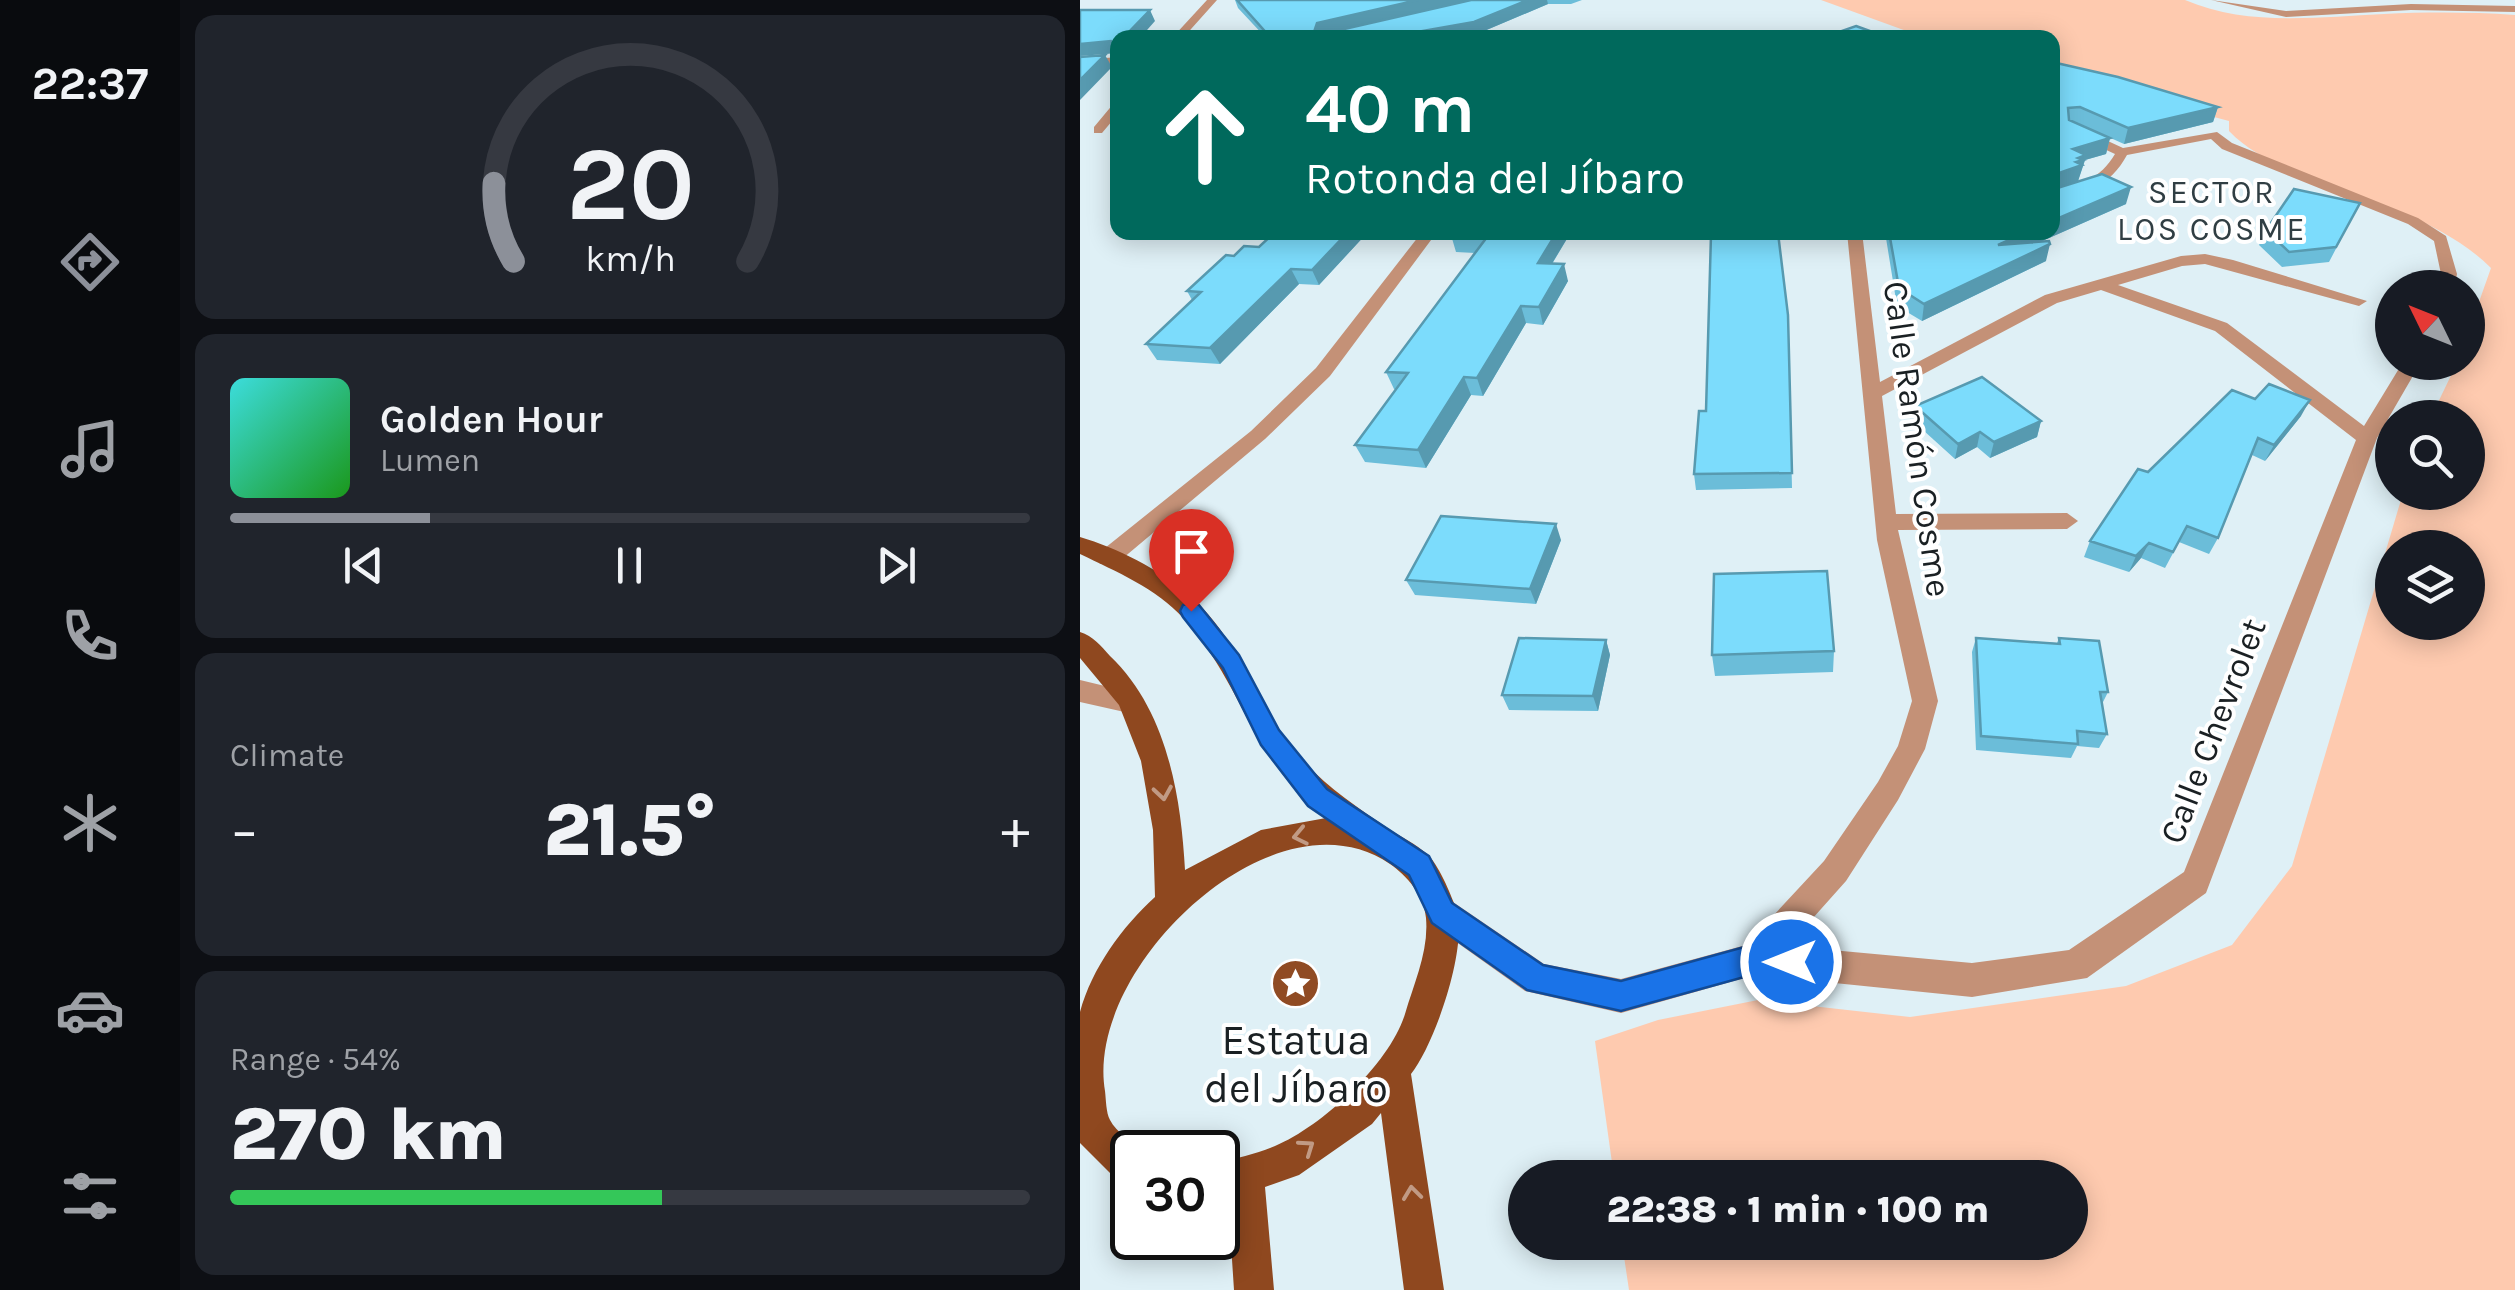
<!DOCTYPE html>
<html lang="en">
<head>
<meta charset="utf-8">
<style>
  body { margin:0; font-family:Karla,sans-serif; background:#20242c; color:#f1f3f6; height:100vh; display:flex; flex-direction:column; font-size:38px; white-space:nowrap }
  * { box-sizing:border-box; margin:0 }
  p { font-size:32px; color:#9ea1a6 }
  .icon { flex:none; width:55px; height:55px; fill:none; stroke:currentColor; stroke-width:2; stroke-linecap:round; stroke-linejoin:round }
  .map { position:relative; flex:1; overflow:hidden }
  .drawer { display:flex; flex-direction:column; gap:15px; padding:15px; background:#0d0f14; width:900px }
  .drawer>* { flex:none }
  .banner { position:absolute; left:30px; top:30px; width:950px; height:210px; border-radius:20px; box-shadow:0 5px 25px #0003; background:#00695c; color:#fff; overflow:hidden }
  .needle { width:65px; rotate:313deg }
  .buttons { position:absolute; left:1295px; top:270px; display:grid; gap:20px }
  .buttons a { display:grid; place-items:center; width:110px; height:110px; border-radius:50%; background:#171b24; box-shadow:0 5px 25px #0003; font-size:50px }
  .speed { position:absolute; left:30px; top:1130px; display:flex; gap:20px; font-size:50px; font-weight:700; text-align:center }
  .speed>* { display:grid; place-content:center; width:130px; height:130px; border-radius:50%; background:#171b24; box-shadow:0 5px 25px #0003; line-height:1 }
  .speed .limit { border:5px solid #111; border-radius:15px; background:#fff; color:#111 }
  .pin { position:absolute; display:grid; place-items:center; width:85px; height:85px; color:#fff; margin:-102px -42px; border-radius:50% 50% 50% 0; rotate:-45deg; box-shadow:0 0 10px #0007 }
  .pin .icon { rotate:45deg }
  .me { position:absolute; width:110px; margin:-55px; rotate:270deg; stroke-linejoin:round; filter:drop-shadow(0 0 8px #0008) }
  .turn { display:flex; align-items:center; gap:35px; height:210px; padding:0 30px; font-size:45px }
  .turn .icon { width:130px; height:130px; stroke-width:2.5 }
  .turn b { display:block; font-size:70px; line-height:85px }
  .big { font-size:75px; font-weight:800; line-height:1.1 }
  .drawer .tile { flex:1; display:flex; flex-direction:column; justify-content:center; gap:15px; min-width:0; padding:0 35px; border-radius:20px; background:#20242c }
  .drawer .dial { align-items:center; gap:0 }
  .dial svg { height:260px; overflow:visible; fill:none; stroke:#363941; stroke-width:7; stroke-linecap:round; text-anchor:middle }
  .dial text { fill:#f1f3f6; stroke:none }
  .song { display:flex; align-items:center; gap:30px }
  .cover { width:120px; height:120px; border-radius:15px; background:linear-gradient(135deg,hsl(180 70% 55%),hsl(120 70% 35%)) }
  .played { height:10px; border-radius:5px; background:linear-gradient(90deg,#8c9099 25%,#363941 25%) }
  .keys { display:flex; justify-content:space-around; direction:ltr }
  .heat { display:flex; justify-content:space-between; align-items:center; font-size:55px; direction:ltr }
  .charge { height:15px; border-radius:8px; background:linear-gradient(90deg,#34c759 54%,#363941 0) }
  .trip { position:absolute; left:428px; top:1160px; width:580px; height:100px; border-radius:50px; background:#171b24; box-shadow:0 5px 25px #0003; font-weight:800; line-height:100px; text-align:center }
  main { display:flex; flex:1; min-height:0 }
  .menu { display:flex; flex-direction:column; width:180px; justify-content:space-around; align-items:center; background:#090b0e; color:#9ea1a6 }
  .menu .icon { width:70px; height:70px }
  .menu .on { color:#8c9099 }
  .menu b { font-size:45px; color:#f1f3f6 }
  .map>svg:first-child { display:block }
</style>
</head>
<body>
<main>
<nav class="menu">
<b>22:37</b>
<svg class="icon on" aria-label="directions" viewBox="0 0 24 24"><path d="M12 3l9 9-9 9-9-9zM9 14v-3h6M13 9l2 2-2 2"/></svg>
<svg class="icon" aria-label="music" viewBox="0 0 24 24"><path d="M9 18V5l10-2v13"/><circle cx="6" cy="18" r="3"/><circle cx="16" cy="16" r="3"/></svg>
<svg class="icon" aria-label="phone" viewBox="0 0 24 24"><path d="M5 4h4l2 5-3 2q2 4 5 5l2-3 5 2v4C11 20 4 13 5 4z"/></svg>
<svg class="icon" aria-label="climate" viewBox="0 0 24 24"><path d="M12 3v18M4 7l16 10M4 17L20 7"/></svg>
<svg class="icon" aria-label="car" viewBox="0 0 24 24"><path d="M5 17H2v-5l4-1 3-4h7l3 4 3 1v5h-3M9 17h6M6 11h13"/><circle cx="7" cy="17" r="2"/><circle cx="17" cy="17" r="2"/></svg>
<svg class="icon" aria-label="filters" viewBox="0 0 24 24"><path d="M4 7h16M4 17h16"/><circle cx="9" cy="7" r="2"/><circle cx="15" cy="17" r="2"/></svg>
</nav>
<section class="drawer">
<div class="tile dial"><svg viewBox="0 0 100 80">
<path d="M14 69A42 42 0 1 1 86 69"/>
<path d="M14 69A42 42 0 0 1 8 45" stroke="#8c9099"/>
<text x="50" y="56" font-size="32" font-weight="700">20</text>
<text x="50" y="72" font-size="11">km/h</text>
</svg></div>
<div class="tile">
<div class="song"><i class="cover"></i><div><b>Golden Hour</b><p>Lumen</p></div></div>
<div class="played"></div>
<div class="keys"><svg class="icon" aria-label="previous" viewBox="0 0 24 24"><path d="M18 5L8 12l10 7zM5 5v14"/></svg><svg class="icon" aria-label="pause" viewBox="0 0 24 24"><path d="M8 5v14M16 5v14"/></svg><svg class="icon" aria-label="next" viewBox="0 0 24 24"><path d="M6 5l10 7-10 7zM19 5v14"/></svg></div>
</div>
<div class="tile"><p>Climate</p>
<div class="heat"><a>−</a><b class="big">21.5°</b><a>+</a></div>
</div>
<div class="tile"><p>Range · 54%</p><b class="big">270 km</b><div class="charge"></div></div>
</section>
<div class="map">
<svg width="1435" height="1290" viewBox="0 0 1435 1290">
  <rect width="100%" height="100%" fill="#dff0f6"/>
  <path fill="#fecaaf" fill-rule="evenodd" d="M 741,0 L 1105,0 C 1168,27 1237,17 1304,14 C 1348,12 1391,12 1435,15 L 1435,1290 L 549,1290 L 542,1243 L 990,1242 L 990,1178 L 534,1177 L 515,1041 L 578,1020 L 678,1000 L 830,1017 L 1046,986 L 1152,945 L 1212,866 L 1323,493 L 1388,492 L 1388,418 L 1351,417 L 1377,363 L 1388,362 L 1388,333 L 1411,268 C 1364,221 1291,202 1230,177 C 1201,166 1171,154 1149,131 L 1149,121 L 973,74 L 972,38 L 843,37 ZM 1312,548 L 1388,548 L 1388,622 L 1312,622 Z"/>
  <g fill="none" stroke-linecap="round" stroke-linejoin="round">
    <path fill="#c49177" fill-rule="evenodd" d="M 127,0 L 137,0 L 103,38 L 92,38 Z
      M 1131,0 L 1206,11 L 1331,4 L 1435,6 L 1435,12 L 1331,10 L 1206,17 Z
      M 38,57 L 38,63 L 0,66 L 0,60 Z
      M 34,103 L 38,103 L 38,114 L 22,133 L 14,133 L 14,127 Z
      M 996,130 L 1004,130 L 1043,148 L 1137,132 L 1152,143 L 1338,218 L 1366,236 L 1377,274 L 1374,288 L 1358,288 L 1361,274 L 1354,241 L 1328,224 L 1142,149 L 1131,139 L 1047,155 C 1030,186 1005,195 972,203 L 972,194 C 999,187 1021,178 1035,154 L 996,136 Z
      M 342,232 L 357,232 L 250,376 L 185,439 L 36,564 L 20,564 L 17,558 L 20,552 L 171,431 L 236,368 Z
      M 767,232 L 782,232 L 800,382 L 965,295 L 1101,256 L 1125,254 L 1153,260 L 1287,301 L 1279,306 L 1125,264 L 1102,266 L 1038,285 L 1147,323 L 1284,426 L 1323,362 L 1341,362 L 1297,438 L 1126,893 L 1007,978 L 892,997 L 675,975 L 541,1013 L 445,991 L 351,924 L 346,913 L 351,902 L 362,897 L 373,902 L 464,964 L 541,979 L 666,945 L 744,861 L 798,782 L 818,746 L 832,701 L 797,540 ZM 1021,290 L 1135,331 L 1276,440 L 1104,872 L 989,950 L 892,963 L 708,946 L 766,881 L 818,800 L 845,749 L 858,701 L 818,530 L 987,529 L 998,521 L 987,513 L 816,514 L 802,396 L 977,303 Z
      M 0,680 L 58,694 L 62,702 L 58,710 L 49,713 L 0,702 Z"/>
    <path fill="#8f481f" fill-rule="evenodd" d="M 0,537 C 37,548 79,569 108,594 C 160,638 176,707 220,757 C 245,786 278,808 309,829 C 321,837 336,844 347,854 C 359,865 370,893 376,908 C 389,945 355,1044 331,1074 L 364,1290 L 324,1290 L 301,1113 L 292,1124 L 219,1175 L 185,1187 L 194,1290 L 154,1290 L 148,1198 L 138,1201 L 138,1163 C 157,1158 177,1154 195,1146 C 243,1126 310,1063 325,1014 C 334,983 349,951 346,918 C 344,895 327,876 310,864 C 194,785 4,968 25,1091 C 26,1099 26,1113 30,1120 C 36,1132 53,1143 62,1152 L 52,1152 L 52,1188 L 39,1182 L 0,1143 L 0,1012 C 12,968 42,927 75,897 L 73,830 L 61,761 L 39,705 L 0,658 L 0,632 C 13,636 21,646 30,656 C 87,710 101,796 105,870 L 181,830 L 246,818 C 170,758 163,684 104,619 C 76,588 37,572 0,554 Z"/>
  </g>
  <path fill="#6bbdd9" d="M 155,0 L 502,0 L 491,4 L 468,4 L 397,34 L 376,38 L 186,38 L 158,8 Z
    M 972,62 L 1138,107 L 1133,122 L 1044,144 L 997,123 L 1030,138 L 1026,154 L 1005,160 L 998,181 L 1046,204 L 960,242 L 966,261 L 842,321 L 817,306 L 805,232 L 972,232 Z
    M 1280,203 L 1249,262 L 1202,267 L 1179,245 L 1186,230 Z
    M 288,232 L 239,285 L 219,284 L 140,364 L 77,360 L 66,344 L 112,300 L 107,291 L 154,256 L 179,247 Z
    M 373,232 L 491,232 L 472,264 L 488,281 L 463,325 L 446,323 L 403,396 L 391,395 L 346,468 L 285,462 L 275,445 L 316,390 L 314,389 L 306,372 L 395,253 L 376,252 L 371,235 Z
    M 708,315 L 712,488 L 616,490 L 614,474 L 626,411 Z
    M 835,406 L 961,421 L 957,437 L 910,458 L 897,447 L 875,459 L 833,421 Z
    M 1221,416 L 1185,461 L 1172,455 L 1138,538 L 1129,554 L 1099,542 L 1085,568 L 1061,558 L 1049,572 L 1004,557 L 1010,541 L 1068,472 Z
    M 481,540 L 456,604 L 335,595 L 326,580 Z
    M 896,638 L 977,643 L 979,638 L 1028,692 L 1022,704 L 1027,734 L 1019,748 L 997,746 L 991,758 L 896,750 L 892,652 Z
    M 526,640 L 530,655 L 518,711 L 429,710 L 422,695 Z
    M 754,651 L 753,672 L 635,676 L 632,655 Z"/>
  <path fill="#579ab0" d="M 338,0 L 389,0 L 241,34 L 235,29 L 237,23 Z
    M 448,0 L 467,0 L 468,4 L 397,34 L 376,38 L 326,38 L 331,33 Z
    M 70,10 L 75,21 L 60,38 L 43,38 Z
    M 31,41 L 38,53 L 0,56 L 0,44 Z
    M 25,55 L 32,67 L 0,100 L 0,80 Z
    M 1138,107 L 1133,122 L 1044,144 L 1048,128 Z
    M 1030,138 L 1026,154 L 1005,160 L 998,181 L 972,190 L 973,175 L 993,149 Z
    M 1051,187 L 1046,204 L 915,262 L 918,245 L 947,232 L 972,232 L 972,221 Z
    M 268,232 L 288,232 L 239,285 L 232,270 Z
    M 477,232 L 491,232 L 462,280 L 458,263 Z
    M 970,244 L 966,261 L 842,321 L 844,304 Z
    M 484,264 L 488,281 L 463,325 L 459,307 Z
    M 211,269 L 219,284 L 140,364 L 130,348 Z
    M 441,306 L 446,323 L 403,396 L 397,378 Z
    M 384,377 L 391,395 L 346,468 L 338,450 Z
    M 1230,400 L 1221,416 L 1185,461 L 1194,445 Z
    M 961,421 L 957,437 L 910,458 L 914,442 Z
    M 900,432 L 897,447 L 875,459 L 878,444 Z
    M 476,524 L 481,540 L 456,604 L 450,589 Z
    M 1069,543 L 1061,558 L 1049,572 L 1056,556 Z
    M 526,640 L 530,655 L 518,711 L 513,696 Z"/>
  <path fill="#7cdcfc" stroke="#579ab0" stroke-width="2.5" d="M 157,0 L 338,0 L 237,23 L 235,29 L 260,30 L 391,0 L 448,0 L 394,22 L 331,33 L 334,36 L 326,38 L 191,38 Z
    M 0,10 L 70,10 L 43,38 L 38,38 L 38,43 L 35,45 L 31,41 L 0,44 Z
    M 776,26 L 809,38 L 742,38 Z
    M 25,55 L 0,80 L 0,57 Z
    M 972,62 L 1038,77 L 1138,107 L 1048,128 L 1000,107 L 988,108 L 989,120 L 1030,138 L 993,149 L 1006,155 L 998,158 L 1003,160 L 996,162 L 1002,165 L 973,175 L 974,189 L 1022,174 L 1051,187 L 972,221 Z
    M 1214,189 L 1280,203 L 1256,247 L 1209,252 L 1186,230 Z
    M 195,232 L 268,232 L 232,270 L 211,269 L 130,348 L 66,344 L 121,292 L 107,291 L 146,255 L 154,256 L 164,246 L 179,247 Z
    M 373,232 L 477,232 L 458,263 L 484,264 L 459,307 L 441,306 L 397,378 L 384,377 L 338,450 L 275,445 L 328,373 L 306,372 L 407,237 L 371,235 Z
    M 809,232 L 947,232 L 918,245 L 969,241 L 970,244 L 844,304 L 819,288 Z
    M 698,233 L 708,315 L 712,473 L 614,474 L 619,411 L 626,411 L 631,235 Z
    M 902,377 L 961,421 L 914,442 L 900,432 L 878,444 L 835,406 Z
    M 1189,384 L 1230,400 L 1194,445 L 1178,438 L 1138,538 L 1107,526 L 1093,552 L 1069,543 L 1056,556 L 1010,541 L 1058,469 L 1068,472 L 1152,390 L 1175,399 Z
    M 361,516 L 476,524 L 450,589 L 326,580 Z
    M 747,571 L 754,651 L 632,655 L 634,574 Z
    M 439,638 L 526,640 L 513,696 L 422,695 Z
    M 896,638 L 980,644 L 979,638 L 1019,641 L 1028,692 L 1020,692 L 1027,734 L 997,731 L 998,744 L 901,736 Z"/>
  <defs><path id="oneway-chevron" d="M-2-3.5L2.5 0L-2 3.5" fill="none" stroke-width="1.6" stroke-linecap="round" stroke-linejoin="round" transform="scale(2.5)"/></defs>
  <g stroke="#c19a84">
    <use href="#oneway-chevron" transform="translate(83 793) rotate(81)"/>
    <use href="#oneway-chevron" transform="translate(220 836) rotate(168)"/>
    <use href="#oneway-chevron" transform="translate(227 1147) rotate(-35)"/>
    <use href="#oneway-chevron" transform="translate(332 1193) rotate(-97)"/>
  </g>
  <path fill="#1a73e8" stroke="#114b97" stroke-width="2.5" d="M 111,603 L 119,605 L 159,655 L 199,730 L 247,789 L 349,856 L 372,903 L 463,965 L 541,981 L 675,944 L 721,952 L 726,962 L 721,973 L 711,977 L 675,974 L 541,1011 L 447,990 L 352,923 L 329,875 L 228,806 L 181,745 L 143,668 L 103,617 L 100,611 L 103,605 Z"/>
  <defs>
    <symbol id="sight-disc" viewBox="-11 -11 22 22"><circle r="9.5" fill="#904b23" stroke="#fff"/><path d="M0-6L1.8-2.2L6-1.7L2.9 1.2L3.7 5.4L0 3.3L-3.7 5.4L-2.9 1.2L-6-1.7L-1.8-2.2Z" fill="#fff"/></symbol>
  </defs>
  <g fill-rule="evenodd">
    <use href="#sight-disc" x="188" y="956" width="55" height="55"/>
  </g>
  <g text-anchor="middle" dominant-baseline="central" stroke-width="8" stroke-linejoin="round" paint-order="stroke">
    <g font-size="32" letter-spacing="2.5" fill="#303e43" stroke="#fff">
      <text x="1132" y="192">SECTOR<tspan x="1132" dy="37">LOS COSME</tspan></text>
    </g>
    <g font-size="35" fill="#1a2023" stroke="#fff">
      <text transform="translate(837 439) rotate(82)">Calle Ramón Cosme</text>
      <text transform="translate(1133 731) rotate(-69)">Calle Chevrolet</text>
    </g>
    <g font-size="42" fill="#1a2023" stroke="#fff">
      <text x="216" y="1040">Estatua<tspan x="216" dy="48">del Jíbaro</tspan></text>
    </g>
  </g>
</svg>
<div class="buttons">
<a><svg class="needle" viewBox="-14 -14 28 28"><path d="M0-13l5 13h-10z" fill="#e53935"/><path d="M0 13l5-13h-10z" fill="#9ea1a6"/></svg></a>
<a><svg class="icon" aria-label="search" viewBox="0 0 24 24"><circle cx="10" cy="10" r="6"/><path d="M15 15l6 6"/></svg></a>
<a><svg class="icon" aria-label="layers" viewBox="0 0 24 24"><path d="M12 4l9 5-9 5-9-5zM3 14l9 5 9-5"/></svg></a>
</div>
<div class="speed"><div class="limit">30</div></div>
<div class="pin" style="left:111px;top:611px;background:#d93025"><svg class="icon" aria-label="arrive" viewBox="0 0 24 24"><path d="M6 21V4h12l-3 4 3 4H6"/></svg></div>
<svg class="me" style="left:711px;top:962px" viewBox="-20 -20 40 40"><circle r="17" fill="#1a73e8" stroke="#fff" stroke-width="3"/><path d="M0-11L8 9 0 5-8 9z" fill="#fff"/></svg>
<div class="trip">22:38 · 1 min · 100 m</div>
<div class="banner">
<div class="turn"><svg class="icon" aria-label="ahead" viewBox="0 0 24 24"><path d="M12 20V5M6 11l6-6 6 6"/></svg><div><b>40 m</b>Rotonda del Jíbaro</div></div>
</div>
</div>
</main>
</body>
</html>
